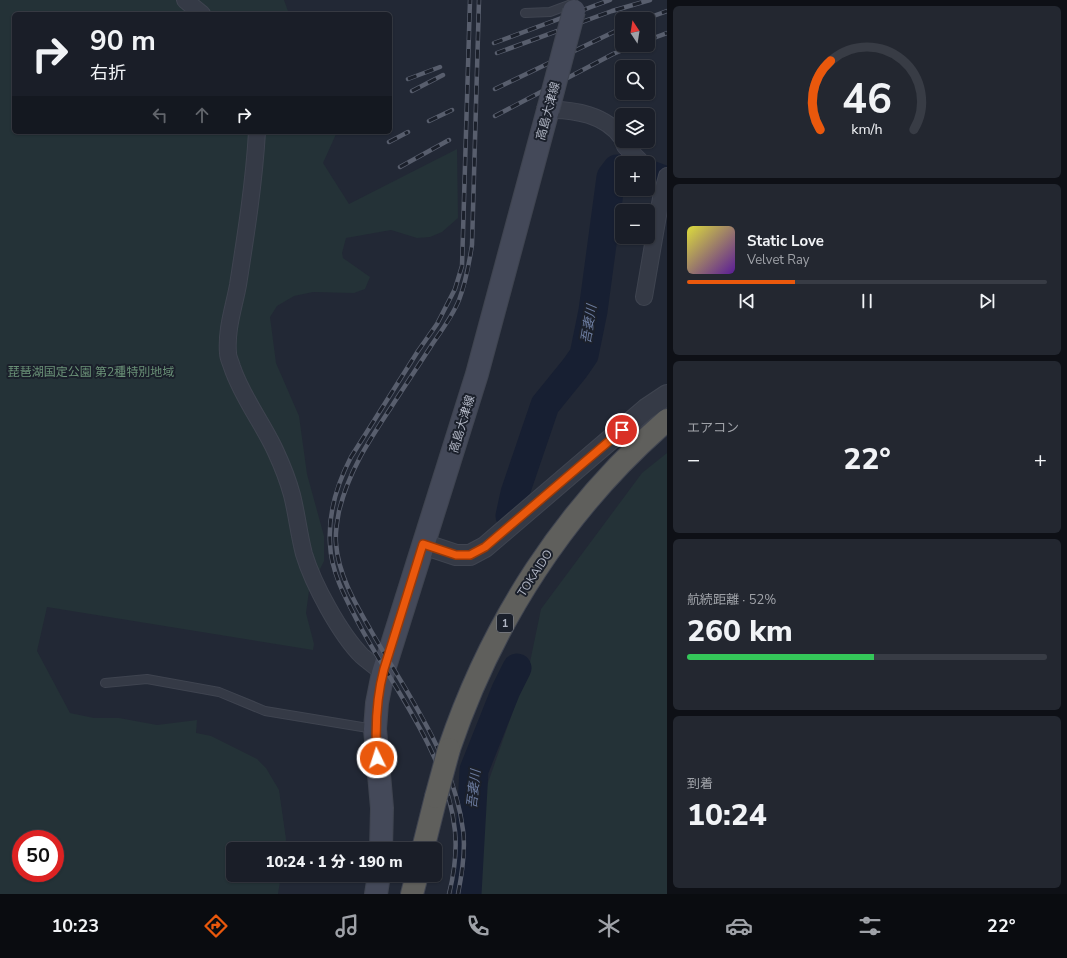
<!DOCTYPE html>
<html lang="ja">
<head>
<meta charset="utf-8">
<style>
  body { margin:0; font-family:"Nunito Sans","Noto Sans JP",sans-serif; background:#232730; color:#f1f3f6; height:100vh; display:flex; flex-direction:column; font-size:15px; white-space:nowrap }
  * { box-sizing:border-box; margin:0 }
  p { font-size:13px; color:#9fa2a8 }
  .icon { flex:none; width:22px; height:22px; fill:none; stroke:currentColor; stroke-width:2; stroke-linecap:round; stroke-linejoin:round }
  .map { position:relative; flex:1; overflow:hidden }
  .details { display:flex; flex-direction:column; gap:6px; padding:6px; background:#0e1016; width:400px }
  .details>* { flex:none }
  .banner { position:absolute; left:12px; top:12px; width:380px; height:122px; border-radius:6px; box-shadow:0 1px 3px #0004,0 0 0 1px #383c45; background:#1a1e28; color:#f1f3f6; overflow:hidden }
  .needle { width:26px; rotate:348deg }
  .buttons { position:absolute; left:615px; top:12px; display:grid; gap:8px }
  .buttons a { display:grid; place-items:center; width:40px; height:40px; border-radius:6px; background:#1a1e28; box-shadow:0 1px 3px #0004,0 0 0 1px #383c45; font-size:20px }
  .speed { position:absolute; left:12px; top:830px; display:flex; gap:8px; font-size:20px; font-weight:700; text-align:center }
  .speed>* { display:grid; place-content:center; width:52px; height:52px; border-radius:50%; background:#1a1e28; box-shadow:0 1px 3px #0004,0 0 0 1px #383c45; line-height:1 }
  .speed .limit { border:6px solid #d22; background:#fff; color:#111 }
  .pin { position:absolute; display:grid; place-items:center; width:34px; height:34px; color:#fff; margin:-17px; border:2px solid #fff; border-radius:50%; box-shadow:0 1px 4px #0007 }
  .me { position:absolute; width:44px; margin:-22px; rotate:356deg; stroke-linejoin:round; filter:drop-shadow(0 0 3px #0008) }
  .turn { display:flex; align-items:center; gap:14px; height:84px; padding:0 12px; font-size:18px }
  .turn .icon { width:52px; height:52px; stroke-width:2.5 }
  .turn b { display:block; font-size:28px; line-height:34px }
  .lanes { display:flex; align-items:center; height:38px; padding:0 12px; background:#0003; justify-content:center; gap:20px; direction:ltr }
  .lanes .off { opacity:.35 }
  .big { font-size:30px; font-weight:800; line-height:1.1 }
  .details .widget { flex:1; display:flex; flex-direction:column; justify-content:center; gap:6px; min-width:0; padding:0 14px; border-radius:6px; background:#232730 }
  .details .dial { align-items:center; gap:0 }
  .dial svg { height:104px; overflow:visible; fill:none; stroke:#383c45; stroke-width:7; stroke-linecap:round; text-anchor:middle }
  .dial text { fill:#f1f3f6; stroke:none }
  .song { display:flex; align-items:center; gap:12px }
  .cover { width:48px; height:48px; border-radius:6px; background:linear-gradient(135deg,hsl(60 70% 55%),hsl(270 70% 35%)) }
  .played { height:4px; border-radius:2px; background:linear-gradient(90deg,#ea580c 30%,#383c45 30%) }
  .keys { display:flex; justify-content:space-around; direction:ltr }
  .heat { display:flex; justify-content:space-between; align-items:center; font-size:22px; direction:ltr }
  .charge { height:6px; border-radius:3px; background:linear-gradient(90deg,#34c759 52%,#383c45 0) }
  .trip { position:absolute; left:226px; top:842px; width:216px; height:40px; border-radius:6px; background:#1a1e28; box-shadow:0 1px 3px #0004,0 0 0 1px #383c45; font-weight:800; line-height:40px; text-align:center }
  .menu { display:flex; height:64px; justify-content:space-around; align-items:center; background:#0a0c10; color:#9fa2a8 }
  .menu .icon { width:28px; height:28px }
  .menu .active { color:#ea580c }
  .menu b { font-size:18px; color:#f1f3f6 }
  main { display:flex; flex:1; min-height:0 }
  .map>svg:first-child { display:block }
</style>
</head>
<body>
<main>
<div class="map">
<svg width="667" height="894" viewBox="0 0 667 894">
  <rect width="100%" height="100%" fill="#222835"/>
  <path fill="#243237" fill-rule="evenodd" d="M 0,0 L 284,0 L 289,14 L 14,14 L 14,132 L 337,132 L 323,163 L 349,204 L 457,149 L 458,218 L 442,232 L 430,237 L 417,238 L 391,230 L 346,238 L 342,253 L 343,258 L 370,277 L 365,289 L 354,293 L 313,292 L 294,296 L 277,306 L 270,317 L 276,363 L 299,416 L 307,474 L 324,536 L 324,561 L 309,591 L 306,613 L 314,644 L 313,650 L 47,607 L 37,651 L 70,713 L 94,718 L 119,718 L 157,725 L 197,720 L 196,733 L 211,736 L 257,759 L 266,768 L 279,790 L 286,839 L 285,849 L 233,849 L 233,875 L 281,875 L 278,894 L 0,894 ZM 21,839 L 55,839 L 55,873 L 21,873 Z
    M 667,453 L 667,894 L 478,894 L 483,797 L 530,662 L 541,609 L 642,473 Z"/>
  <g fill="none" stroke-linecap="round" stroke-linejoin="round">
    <path stroke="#171f32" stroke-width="29" d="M 648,174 L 667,181
      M 510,516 L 515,493 L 545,405 L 575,368 L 584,355 L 593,311 L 611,177 L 617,169 L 622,169
      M 467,894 L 474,770 L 506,690 L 517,668"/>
    <defs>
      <path id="service" d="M 525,13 L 550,12 L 574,3
        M 105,683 L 147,679 L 219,692 L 265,711 L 374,729"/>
      <path id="minor" d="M 185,0 L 202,14
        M 548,110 C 574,109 606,115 622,138
        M 257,132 C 254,183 246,234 238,285 C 234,307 226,329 228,353 C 228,358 231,363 232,367 C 242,397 262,422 275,450 C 282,465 288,480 292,495 C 297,515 299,535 304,554 C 313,584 340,634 362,656 C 369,662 376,667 383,673
        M 623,141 L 625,146 L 642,163
        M 644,297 L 661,198 L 667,176"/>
      <path id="tertiary" d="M 423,544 L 456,555 L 470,555 L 485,547 L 646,409 L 667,395"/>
      <path id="secondary" d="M 381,849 L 382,808 L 375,729 L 377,703 L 383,673 L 477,374 L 548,110
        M 376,894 L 379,875"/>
      <path id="trunk" d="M 449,749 C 492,622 565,508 667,420
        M 423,849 L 436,797
        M 412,894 L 417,875"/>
    </defs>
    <use href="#service" stroke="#3f4450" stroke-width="10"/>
    <use href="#minor" stroke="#3f4450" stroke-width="18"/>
    <use href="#tertiary" stroke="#3f4450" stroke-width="22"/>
    <use href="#secondary" stroke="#3f4450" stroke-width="24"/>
    <use href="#trunk" stroke="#404551" stroke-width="24"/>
    <use href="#service" stroke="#353a46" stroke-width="8"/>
    <use href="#minor" stroke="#353a46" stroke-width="16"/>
    <use href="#tertiary" stroke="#353a46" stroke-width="20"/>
    <use href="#secondary" stroke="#444959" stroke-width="22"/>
    <use href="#trunk" stroke="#5f5f5c" stroke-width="22"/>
    <defs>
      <path id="rail" d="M 645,19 L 667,11
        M 648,40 L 667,33
        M 494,43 L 610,0
        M 497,53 L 612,11 L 650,0
        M 408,79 L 440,67
        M 495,89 L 622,28
        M 412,91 L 443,75
        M 495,116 L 613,54 L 635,45
        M 429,121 L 452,110
        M 389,142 L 408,132
        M 400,167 L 449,140
        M 449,894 C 454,874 457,852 455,831 C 447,754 395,691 360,626 C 347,601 331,573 330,544 C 328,513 337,484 351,457 L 418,351 L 437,324 L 455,289 L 462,266 L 470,0
        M 458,894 C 462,874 466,851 463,830 C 454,757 406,692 370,629 C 355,603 338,574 336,543 C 335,532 337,522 339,511 C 349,471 367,444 390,409 C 404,387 419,365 433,343 C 442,330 453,315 459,300 C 466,282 469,264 472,245 L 479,0"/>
    </defs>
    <use href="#rail" stroke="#585e6d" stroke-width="4.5"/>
    <use href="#rail" stroke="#1b202b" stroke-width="3" stroke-dasharray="9" stroke-linecap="butt"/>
    <defs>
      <path id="secondary-bridge" d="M 548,110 L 574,11"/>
      <path id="trunk-bridge" d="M 436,797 L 449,749"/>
    </defs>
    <use href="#secondary-bridge" stroke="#3f4450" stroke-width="24" stroke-linecap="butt"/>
    <use href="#trunk-bridge" stroke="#404551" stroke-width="24" stroke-linecap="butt"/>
    <use href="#secondary-bridge" stroke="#444959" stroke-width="22"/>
    <use href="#trunk-bridge" stroke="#5f5f5c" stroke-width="22"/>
  </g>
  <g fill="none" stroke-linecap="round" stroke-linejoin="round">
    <defs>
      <path id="route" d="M 377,758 C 375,728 376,699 384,669 L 423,544 L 456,555 L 470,555 L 485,547 L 622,430"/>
    </defs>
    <use href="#route" stroke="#983908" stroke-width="10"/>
    <use href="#route" stroke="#ea580c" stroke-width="7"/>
  </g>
  <g text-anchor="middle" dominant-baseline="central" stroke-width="4" stroke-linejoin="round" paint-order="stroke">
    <rect fill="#1b202b" stroke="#838895" stroke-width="1" x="497" y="614" width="16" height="18" rx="3"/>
    <g font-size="11" font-weight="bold" fill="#b0b5c3">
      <text x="505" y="623">1</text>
    </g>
    <g font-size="12" fill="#b0b5c3" stroke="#1b202b">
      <text transform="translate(548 111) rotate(-75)">高島大津線</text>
      <text transform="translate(462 424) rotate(-73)">高島大津線</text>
      <text transform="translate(535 573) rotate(-57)">TOKAIDO</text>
    </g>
    <g font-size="12" fill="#6a9177" stroke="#1b202b">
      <text x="91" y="372">琵琶湖国定公園 第2種特別地域</text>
    </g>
    <g font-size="13" font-style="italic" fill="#6c7c9f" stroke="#1b202b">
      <text transform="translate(589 324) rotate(-81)">吾妻川</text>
      <text transform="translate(474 789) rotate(-84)">吾妻川</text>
    </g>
  </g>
</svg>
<div class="buttons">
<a><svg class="needle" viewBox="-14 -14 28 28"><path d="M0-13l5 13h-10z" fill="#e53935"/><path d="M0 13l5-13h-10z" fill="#9fa2a8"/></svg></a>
<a><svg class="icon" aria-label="search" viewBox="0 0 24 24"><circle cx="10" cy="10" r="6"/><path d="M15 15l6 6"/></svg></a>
<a><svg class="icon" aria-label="layers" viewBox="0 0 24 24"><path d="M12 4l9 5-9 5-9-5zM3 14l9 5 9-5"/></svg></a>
<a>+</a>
<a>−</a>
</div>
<div class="speed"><div class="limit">50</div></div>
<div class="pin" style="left:622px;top:430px;background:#d93025"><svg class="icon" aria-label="arrive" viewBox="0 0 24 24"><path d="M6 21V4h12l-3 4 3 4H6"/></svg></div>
<svg class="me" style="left:377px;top:758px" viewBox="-20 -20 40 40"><circle r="17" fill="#ea580c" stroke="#fff" stroke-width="3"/><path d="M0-11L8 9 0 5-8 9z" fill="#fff"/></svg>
<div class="trip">10:24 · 1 分 · 190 m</div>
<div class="banner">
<div class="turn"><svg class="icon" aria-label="right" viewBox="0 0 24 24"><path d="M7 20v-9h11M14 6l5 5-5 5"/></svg><div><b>90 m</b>右折</div></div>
<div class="lanes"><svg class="icon off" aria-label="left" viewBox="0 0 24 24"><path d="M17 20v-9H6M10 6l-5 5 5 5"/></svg><svg class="icon off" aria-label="ahead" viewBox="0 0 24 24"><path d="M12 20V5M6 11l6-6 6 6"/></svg><svg class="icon" aria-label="right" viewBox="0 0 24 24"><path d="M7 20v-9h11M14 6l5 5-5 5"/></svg></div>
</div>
</div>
<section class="details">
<div class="widget dial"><svg viewBox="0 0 100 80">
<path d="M14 69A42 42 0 1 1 86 69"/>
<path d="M14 69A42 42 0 0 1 22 16" stroke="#ea580c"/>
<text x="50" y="56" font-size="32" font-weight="700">46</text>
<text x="50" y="72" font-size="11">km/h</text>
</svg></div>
<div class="widget">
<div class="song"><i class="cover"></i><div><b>Static Love</b><p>Velvet Ray</p></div></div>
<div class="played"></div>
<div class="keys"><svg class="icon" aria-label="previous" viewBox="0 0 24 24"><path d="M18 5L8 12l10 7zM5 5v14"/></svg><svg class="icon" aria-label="pause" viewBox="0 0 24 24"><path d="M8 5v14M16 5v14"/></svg><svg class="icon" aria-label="next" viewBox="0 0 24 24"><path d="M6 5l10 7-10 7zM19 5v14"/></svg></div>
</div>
<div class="widget"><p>エアコン</p>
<div class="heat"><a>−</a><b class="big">22°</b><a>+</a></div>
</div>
<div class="widget"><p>航続距離 · 52%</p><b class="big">260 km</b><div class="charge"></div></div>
<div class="widget"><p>到着</p><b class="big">10:24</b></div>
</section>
</main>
<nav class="menu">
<b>10:23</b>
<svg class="icon active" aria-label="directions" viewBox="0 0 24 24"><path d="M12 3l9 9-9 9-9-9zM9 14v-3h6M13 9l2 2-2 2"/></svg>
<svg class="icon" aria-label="music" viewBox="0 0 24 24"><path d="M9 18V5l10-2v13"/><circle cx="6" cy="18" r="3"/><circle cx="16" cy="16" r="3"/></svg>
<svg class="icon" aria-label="phone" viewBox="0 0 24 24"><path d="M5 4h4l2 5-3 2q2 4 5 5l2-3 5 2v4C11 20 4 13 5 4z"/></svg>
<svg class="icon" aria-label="climate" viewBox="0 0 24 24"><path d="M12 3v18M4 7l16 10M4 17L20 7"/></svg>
<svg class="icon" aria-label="car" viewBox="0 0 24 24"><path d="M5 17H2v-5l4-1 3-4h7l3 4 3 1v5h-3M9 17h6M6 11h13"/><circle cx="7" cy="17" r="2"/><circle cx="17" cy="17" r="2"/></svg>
<svg class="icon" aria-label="filters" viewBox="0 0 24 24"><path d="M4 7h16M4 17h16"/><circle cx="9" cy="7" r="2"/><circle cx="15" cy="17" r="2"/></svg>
<b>22°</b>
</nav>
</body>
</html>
